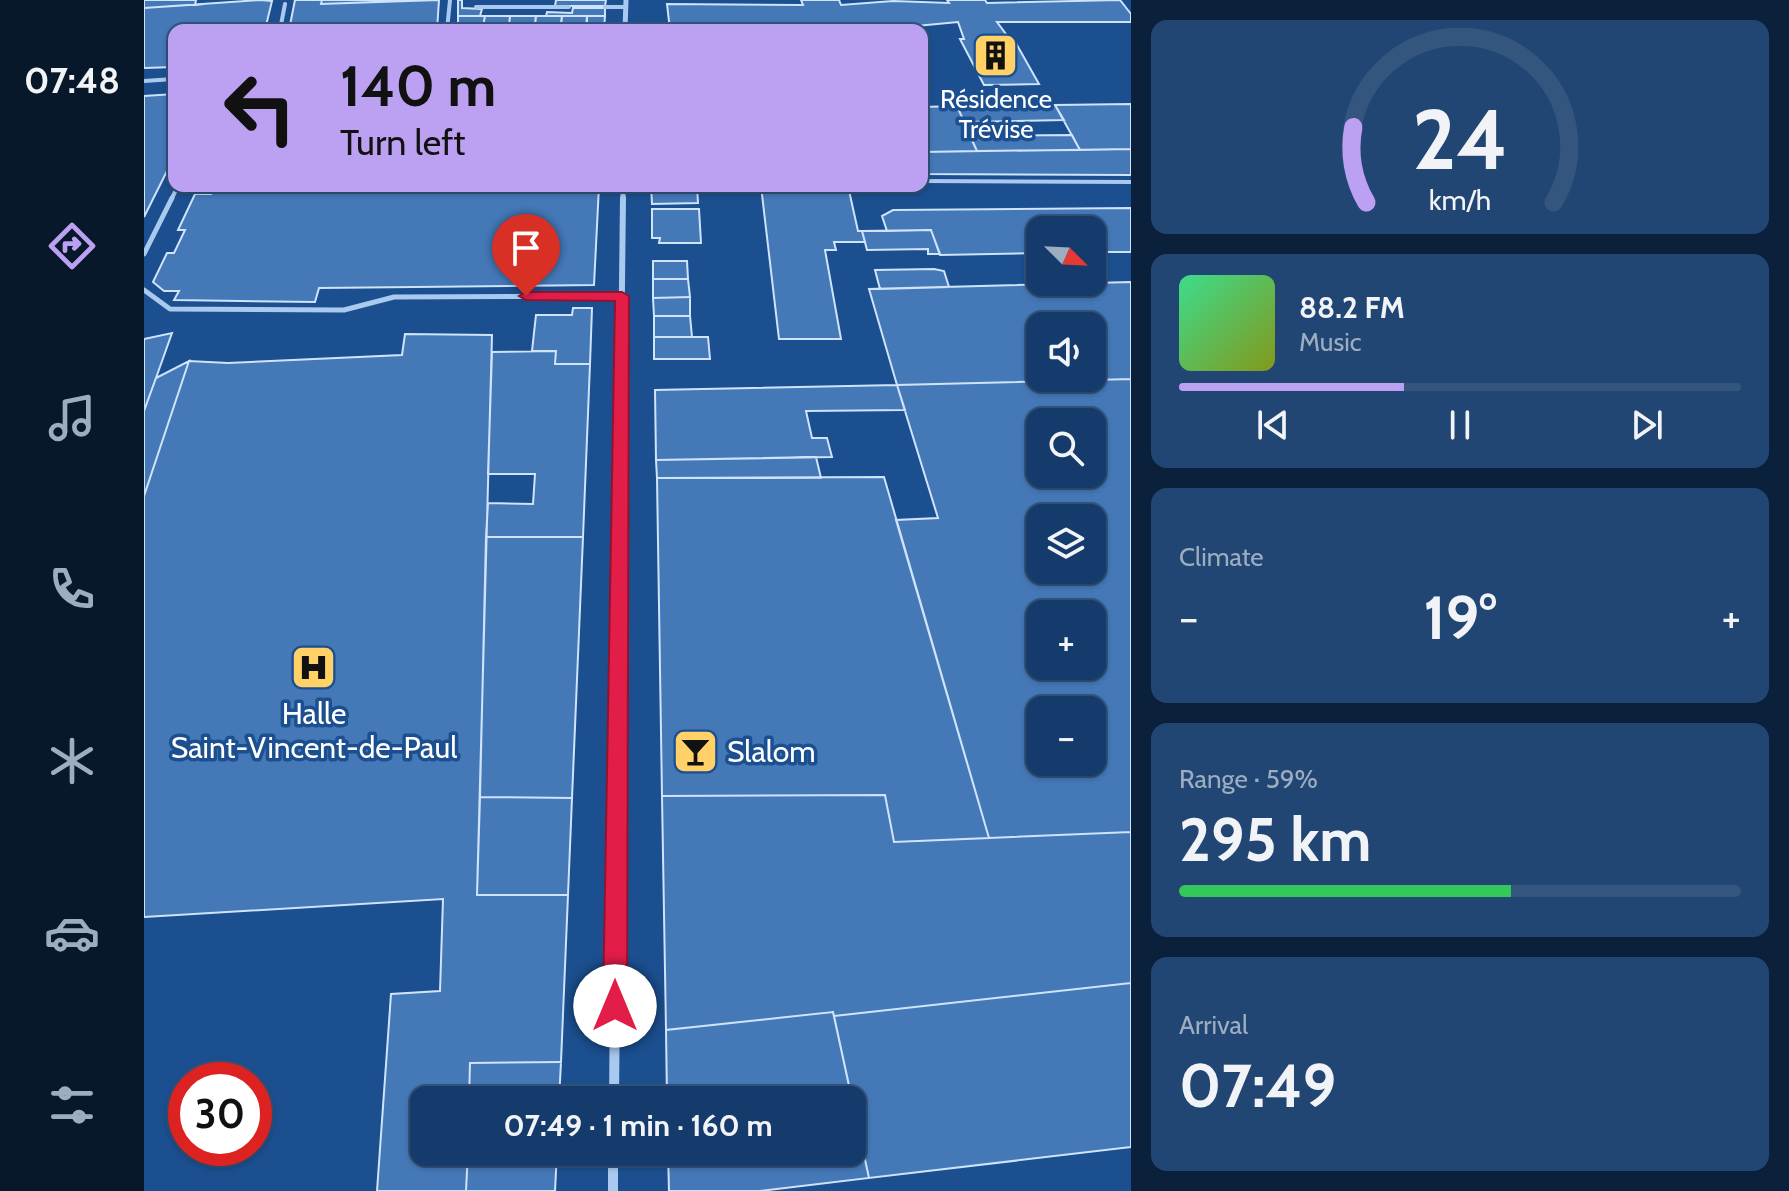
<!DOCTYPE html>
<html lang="en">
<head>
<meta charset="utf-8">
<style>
  body { margin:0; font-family:Cabin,sans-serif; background:#214673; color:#f1f3f6; height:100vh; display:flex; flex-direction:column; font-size:30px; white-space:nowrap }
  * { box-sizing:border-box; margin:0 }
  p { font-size:26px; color:#9dadc1 }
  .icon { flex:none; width:44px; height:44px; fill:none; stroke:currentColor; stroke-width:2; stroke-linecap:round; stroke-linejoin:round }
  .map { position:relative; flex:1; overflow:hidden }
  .side { display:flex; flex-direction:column; gap:20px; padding:20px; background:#0b203b; width:658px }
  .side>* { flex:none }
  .banner { position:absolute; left:24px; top:24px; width:760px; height:168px; border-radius:16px; box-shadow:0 2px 6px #0004,0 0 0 2px #33557e; background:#bca0f2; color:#111; overflow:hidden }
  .needle { width:52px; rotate:114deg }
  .tools { position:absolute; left:882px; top:216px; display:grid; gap:16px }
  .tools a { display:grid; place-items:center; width:80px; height:80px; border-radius:16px; background:#143b6b; box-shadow:0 2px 6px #0004,0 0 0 2px #33557e; font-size:40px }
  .speed { position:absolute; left:24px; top:1062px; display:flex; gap:16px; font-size:40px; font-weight:700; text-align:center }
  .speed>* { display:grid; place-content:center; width:104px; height:104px; border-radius:50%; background:#143b6b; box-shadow:0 2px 6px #0004,0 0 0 2px #33557e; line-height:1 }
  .speed .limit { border:12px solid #d22; background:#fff; color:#111 }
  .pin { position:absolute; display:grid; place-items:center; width:68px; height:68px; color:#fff; margin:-82px -34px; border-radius:50% 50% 50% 0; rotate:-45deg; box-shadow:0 0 8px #0007 }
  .pin .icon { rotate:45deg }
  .me { position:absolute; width:88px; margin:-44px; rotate:0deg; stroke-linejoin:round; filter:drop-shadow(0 0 6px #0008) }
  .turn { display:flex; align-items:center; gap:28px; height:168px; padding:0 40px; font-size:36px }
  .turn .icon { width:104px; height:104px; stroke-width:2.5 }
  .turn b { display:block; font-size:56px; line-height:68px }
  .big { font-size:60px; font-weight:800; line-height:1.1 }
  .side .widget { flex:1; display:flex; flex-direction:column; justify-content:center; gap:12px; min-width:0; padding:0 28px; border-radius:16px; background:#214673 }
  .side .dial { align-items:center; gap:0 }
  .dial svg { height:208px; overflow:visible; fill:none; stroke:#33557e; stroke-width:7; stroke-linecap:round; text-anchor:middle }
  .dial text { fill:#f1f3f6; stroke:none }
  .song { display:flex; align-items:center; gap:24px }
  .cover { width:96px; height:96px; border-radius:12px; background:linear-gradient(135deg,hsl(150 70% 55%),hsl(70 70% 35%)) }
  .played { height:8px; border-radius:4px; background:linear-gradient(90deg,#bca0f2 40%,#33557e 40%) }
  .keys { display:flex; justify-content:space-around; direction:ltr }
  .heat { display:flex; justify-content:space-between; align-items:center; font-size:44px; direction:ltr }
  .charge { height:12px; border-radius:6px; background:linear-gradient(90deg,#34c759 59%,#33557e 0) }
  .trip { position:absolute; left:266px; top:1086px; width:456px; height:80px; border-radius:16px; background:#143b6b; box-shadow:0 2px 6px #0004,0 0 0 2px #33557e; font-weight:800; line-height:80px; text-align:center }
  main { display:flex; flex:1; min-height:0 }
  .dock { display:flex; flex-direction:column; width:144px; justify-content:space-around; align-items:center; background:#08182b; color:#9dadc1 }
  .dock .icon { width:56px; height:56px }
  .dock .current { color:#bca0f2 }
  .dock b { font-size:36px; color:#f1f3f6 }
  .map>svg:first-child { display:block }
</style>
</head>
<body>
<main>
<nav class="dock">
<b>07:48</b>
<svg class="icon current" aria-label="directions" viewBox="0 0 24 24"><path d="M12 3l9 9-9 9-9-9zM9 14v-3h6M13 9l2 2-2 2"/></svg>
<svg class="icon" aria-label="music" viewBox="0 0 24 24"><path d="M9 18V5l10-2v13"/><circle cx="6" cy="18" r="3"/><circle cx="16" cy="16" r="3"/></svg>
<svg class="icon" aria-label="phone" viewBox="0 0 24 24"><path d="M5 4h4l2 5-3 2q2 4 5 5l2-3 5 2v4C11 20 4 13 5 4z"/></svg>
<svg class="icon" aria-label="climate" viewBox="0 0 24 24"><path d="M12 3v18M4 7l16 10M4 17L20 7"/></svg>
<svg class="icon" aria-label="car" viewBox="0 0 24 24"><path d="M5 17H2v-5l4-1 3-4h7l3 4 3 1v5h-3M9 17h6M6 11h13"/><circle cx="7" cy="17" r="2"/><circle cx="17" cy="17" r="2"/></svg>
<svg class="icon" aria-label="filters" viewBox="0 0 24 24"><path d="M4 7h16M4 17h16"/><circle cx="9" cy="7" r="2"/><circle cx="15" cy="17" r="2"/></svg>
</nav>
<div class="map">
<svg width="987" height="1191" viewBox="0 0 987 1191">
  <rect width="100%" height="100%" fill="#1b4f8f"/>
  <path fill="#4478b7" stroke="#cfe3fa" stroke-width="2" fill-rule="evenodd" d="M 0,0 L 52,0 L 51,5 L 60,4 L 0,8 Z
    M 116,0 L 128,1 L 121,30 L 30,30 L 30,67 L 0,68 L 0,8 Z
    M 151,0 L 178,0 L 177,4 L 295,0 L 293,30 L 145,30 Z
    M 178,0 L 283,0 L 177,4 Z
    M 314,0 L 318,0 L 318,8 L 338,9 L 336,16 L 314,16 Z
    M 412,0 L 462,0 L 461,6 L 411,6 Z
    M 657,0 L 695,0 L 697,5 L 749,1 L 805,3 L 803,0 L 841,0 L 843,3 L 976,0 L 987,14 L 987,22 L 853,22 L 865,38 L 869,38 L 895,84 L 840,85 L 816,39 L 820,39 L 814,22 L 772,26 L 703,24 L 706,30 L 667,30 L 665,25 L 526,30 L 523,4 L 659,5 Z
    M 429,8 L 461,8 L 461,16 L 402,16 L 403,12 L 428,13 Z
    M 314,16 L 341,16 L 339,26 L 314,26 Z
    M 341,16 L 366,16 L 365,26 L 339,26 Z
    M 366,16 L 392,16 L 391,26 L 365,26 Z
    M 392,16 L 418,16 L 417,23 L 391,23 Z
    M 418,16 L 443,16 L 443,23 L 417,26 Z
    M 443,16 L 461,16 L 460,29 L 442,29 Z
    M 30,94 L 30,157 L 0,217 L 0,96 Z
    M 987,104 L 987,149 L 936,150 L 911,105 Z
    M 911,105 L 920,120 L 820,122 L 813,106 Z
    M 813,106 L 833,151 L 778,152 L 778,107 Z
    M 928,135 L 936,150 L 833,151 L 826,136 Z
    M 987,149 L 987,175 L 778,174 L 778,152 Z
    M 71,186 L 455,186 L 450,285 L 175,288 L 171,302 L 30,300 L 35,291 L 20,291 L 9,282 L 23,253 L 30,253 L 41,230 L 34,230 L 51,194 L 67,194 Z
    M 507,186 L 553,186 L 554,203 L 508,204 Z
    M 617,186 L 704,186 L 714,231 L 718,231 L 721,242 L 690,242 L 692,250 L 681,250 L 697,339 L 635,339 Z
    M 987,208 L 987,252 L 948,252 L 948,230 L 896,230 L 896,253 L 796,255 L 787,230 L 743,231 L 738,216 L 749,210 Z
    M 508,209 L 555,209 L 557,243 L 515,243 L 516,238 L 508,238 Z
    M 787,230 L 796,254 L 784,254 L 784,249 L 723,250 L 718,231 Z
    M 509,261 L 543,261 L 544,279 L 509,279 Z
    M 790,269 L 800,271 L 805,287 L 736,289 L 731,270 Z
    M 509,279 L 544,279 L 546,297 L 509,298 Z
    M 987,282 L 987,379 L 753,385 L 725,289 ZM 896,326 L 948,326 L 948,378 L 896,378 Z
    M 546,297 L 546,316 L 510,316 L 509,298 Z
    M 429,308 L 448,308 L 446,364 L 411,364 L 412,351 L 388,351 L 392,315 L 428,315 Z
    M 510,316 L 546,316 L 548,337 L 510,337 Z
    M 28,333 L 12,378 L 0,411 L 0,339 Z
    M 261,334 L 348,335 L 333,895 L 424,895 L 417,1062 L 326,1063 L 325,1100 L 280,1100 L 280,1152 L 324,1152 L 322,1191 L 233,1191 L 247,994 L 296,991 L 299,899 L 0,917 L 0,496 L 45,361 L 84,363 L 258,355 Z
    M 510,337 L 564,337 L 566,359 L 510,359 Z
    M 412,351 L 411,364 L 446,364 L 439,537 L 342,537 L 344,503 L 389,504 L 391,474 L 344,474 L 348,352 Z
    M 45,361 L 0,496 L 0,411 L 12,378 Z
    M 987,379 L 987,832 L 845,838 L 752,520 L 794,518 L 753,385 ZM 896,422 L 948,422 L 948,474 L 896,474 ZM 896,518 L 948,518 L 948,570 L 896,570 ZM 896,614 L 948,614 L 948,666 L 896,666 ZM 896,710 L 948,710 L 948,762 L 896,762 Z
    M 753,385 L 761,410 L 662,411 L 668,438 L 683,438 L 688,457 L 512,460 L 511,390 Z
    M 672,457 L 677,478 L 513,478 L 512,460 Z
    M 740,477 L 845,838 L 750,842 L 741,795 L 518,796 L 513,478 Z
    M 342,537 L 439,537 L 428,798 L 336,797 Z
    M 741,795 L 750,842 L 987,832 L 987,983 L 690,1016 L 689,1012 L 522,1030 L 518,796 Z
    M 336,797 L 428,798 L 424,895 L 333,895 Z
    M 987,983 L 987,1147 L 725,1178 L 690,1016 Z
    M 689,1012 L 725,1178 L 616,1191 L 525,1191 L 524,1152 L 708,1152 L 708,1100 L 523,1100 L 522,1030 Z
    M 417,1062 L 415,1100 L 368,1100 L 368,1094 L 355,1094 L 355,1100 L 325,1100 L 326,1063 Z
    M 324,1152 L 413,1152 L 411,1191 L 322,1191 Z"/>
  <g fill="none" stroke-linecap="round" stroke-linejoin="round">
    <path stroke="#a9c9ee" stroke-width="4" d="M 332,7 L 425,7
      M 461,7 L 482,7
      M 136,30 L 141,4
      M 303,30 L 306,0
      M 0,81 L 30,79
      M 778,181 L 987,182
      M 27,200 L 34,186"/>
    <path stroke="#a9c9ee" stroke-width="5" d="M 0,254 L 28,198
      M 0,290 L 26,309 L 200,310 L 250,297 L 478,296"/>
    <path stroke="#a9c9ee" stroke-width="5" d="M 481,30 L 482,0
      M 479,200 L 479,186"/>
    <path stroke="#a9c9ee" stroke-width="6" d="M 476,454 L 479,198"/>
    <path stroke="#a9c9ee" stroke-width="8" d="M 473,779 L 476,452"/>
    <path stroke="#a9c9ee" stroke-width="10" d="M 470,1100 L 473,777
      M 469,1152 L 469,1191"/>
  </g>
  <path fill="#e11d48" stroke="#92132f" stroke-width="2" d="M 478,292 L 485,296 L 483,1006 L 479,1015 L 471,1018 L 462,1015 L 459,1006 L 471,301 L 382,300 L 375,296 L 382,292 Z"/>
  <defs>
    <symbol id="building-square" viewBox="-11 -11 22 22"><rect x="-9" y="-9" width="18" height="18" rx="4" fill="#ffd166" stroke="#1b4f8f"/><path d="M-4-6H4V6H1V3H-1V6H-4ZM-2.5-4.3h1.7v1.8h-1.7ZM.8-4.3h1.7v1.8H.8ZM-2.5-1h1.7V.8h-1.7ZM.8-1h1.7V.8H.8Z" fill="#111"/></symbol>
    <symbol id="hospital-square" viewBox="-11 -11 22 22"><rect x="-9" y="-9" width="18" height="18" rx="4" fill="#ffd166" stroke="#1b4f8f"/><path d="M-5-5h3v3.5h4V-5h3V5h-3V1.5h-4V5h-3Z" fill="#111"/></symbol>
    <symbol id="bar-square" viewBox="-11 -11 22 22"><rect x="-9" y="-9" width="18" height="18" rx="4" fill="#ffd166" stroke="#1b4f8f"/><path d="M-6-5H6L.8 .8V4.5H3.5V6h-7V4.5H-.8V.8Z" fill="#111"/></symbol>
  </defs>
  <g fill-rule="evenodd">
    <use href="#building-square" x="826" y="30" width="51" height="51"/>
    <use href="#hospital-square" x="144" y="642" width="51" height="51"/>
    <use href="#bar-square" x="526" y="726" width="51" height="51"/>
  </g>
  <g text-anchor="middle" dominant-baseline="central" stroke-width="7" stroke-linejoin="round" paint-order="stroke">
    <g font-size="26" fill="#fff" stroke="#1b4f8f">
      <text x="852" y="99">Résidence<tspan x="852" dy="30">Trévise</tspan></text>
    </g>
    <g font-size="30" fill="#fff" stroke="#1b4f8f">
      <text x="170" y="713">Halle<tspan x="170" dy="34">Saint-Vincent-de-Paul</tspan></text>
      <text x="583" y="751" text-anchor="start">Slalom</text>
    </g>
  </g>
</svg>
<div class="tools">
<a><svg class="needle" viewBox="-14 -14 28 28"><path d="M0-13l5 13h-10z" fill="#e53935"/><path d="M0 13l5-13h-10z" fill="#9dadc1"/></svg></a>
<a><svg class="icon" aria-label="sound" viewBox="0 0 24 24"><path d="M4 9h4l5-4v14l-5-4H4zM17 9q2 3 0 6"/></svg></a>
<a><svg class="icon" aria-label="search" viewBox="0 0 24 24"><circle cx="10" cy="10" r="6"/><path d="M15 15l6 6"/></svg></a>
<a><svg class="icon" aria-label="layers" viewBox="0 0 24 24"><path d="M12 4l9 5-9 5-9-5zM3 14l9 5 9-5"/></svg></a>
<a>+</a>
<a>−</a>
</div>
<div class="speed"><div class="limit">30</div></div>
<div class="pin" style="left:382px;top:296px;background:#d93025"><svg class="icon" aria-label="arrive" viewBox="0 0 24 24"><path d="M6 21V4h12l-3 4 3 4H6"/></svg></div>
<svg class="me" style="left:471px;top:1006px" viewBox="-20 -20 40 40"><circle r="19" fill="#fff"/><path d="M0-13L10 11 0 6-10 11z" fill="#e11d48"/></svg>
<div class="trip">07:49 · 1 min · 160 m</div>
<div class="banner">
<div class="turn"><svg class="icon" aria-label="left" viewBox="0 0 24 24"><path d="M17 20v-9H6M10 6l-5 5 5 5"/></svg><div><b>140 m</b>Turn left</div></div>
</div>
</div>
<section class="side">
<div class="widget dial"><svg viewBox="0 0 100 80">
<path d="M14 69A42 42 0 1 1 86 69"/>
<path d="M14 69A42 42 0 0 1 9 40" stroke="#bca0f2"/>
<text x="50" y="56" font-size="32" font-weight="700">24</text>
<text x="50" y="72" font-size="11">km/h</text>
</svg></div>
<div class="widget">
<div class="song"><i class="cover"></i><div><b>88.2 FM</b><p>Music</p></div></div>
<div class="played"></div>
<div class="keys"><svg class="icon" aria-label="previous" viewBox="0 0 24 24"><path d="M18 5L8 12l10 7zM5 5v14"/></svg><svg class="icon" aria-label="pause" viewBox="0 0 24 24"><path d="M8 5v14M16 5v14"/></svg><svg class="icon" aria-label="next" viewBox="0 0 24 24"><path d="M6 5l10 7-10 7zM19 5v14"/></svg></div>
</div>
<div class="widget"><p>Climate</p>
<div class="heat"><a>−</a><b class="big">19°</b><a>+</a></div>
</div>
<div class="widget"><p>Range · 59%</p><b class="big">295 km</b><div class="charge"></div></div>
<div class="widget"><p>Arrival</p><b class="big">07:49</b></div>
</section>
</main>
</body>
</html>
